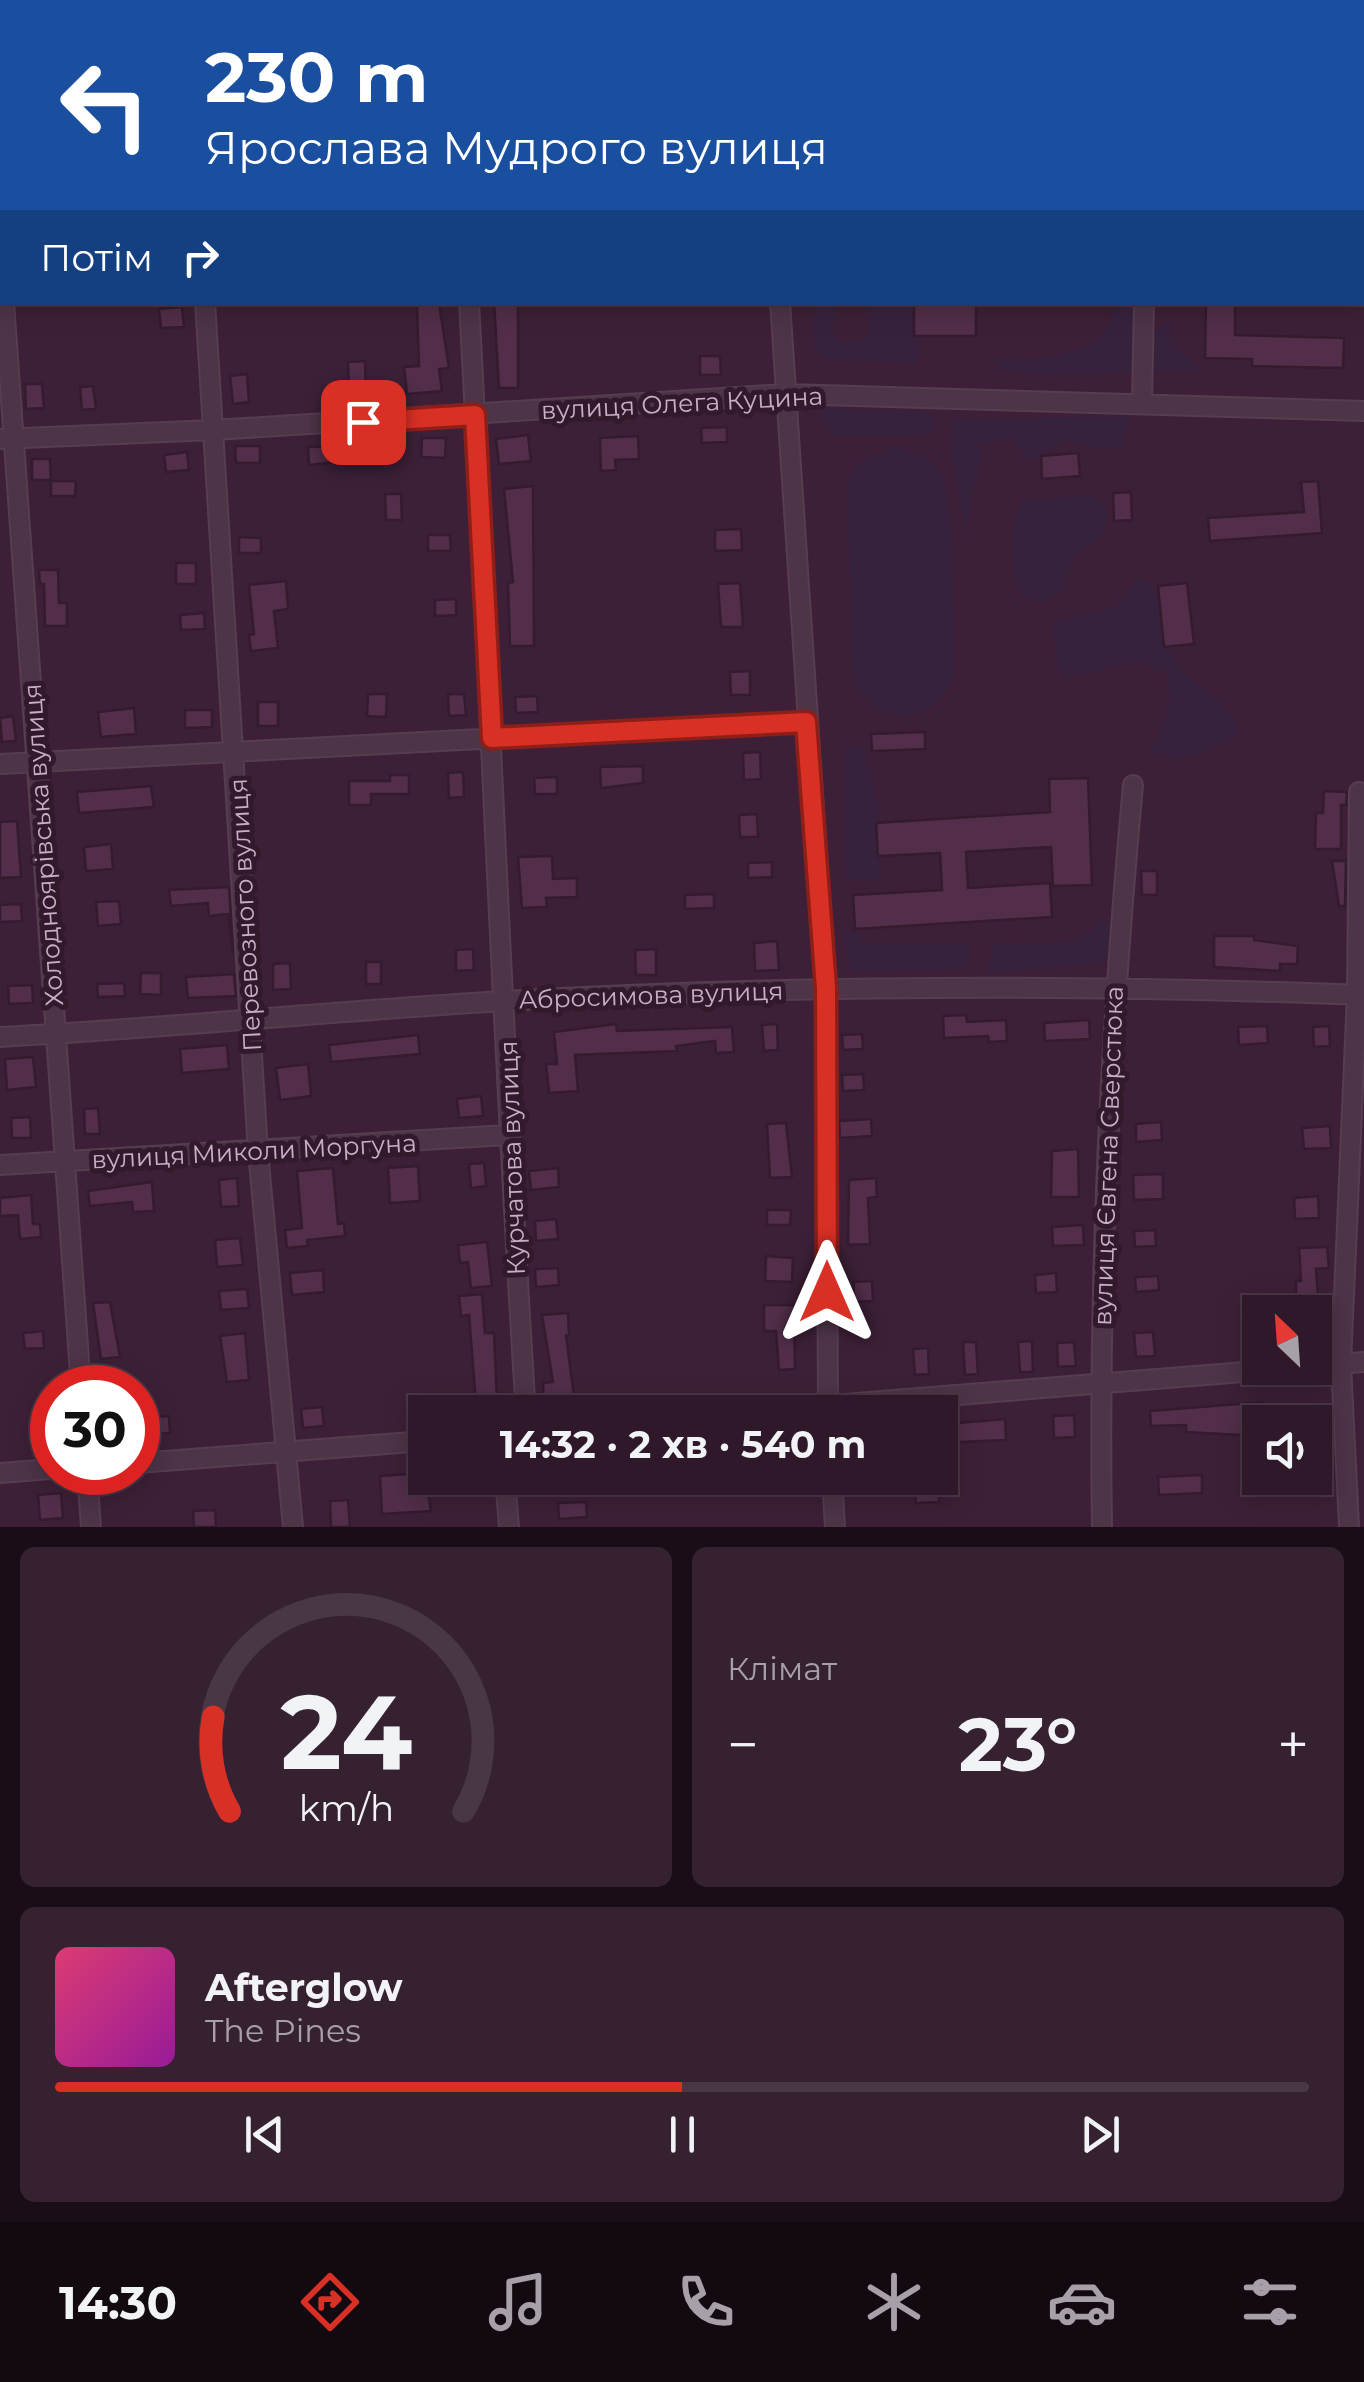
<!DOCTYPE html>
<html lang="uk">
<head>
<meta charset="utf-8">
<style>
  body { margin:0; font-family:Montserrat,sans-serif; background:#362131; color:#f1f3f6; height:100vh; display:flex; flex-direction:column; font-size:38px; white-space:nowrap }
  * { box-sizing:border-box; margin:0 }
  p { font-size:32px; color:#a7a0a8 }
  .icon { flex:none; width:55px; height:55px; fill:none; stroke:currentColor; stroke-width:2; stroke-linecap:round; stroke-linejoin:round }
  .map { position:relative; height:1527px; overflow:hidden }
  .side { display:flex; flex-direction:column; gap:20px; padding:20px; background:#190d17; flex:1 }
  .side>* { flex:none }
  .hud { position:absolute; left:0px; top:0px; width:1365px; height:305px; box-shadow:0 5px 25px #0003,0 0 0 2px #493746; background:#1a4fa0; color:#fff; overflow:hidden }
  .needle { width:65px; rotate:335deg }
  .fabs { position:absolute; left:1242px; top:1295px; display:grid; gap:20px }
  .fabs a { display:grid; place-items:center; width:90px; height:90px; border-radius:0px; background:#2e1829; box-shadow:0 5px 25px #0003,0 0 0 2px #493746; font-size:50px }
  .speed { position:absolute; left:30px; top:1365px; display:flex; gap:20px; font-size:50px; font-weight:700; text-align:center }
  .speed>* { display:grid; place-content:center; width:130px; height:130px; border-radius:50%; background:#2e1829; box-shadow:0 5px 25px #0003,0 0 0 2px #493746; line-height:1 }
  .speed .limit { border:15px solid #d22; background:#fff; color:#111 }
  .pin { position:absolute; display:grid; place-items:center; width:85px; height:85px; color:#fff; margin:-42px; border-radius:20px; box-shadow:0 5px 15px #0006 }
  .me { position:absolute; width:110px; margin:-55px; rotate:0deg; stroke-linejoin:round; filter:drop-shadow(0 0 8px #0008) }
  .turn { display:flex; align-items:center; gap:35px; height:210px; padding:0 40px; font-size:45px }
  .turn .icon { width:130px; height:130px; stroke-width:2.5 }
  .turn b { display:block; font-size:70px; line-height:85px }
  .then { display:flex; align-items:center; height:95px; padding:0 40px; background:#0003; gap:20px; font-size:38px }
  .big { font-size:75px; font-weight:700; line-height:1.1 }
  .side .tile { flex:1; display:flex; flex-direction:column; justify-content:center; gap:15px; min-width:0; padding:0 35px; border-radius:15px; background:#362131 }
  .side .dial { align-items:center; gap:0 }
  .dial svg { height:260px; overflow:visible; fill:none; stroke:#493746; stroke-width:7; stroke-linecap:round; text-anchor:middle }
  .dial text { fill:#f1f3f6; stroke:none }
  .song { display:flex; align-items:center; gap:30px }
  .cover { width:120px; height:120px; border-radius:15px; background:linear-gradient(135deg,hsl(340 70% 55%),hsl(300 70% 35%)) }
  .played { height:10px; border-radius:5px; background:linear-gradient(90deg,#d93025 50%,#493746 50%) }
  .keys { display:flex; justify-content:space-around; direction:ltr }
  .heat { display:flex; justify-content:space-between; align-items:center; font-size:55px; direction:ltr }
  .side .tiles { flex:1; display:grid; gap:20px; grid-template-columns:1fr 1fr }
  .tile:last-child { grid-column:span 2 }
  .trip { position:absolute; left:408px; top:1395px; width:550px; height:100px; border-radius:0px; background:#2e1829; box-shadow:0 5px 25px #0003,0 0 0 2px #493746; font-weight:700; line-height:100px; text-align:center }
  .dock { display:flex; height:160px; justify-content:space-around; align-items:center; background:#120a10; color:#a7a0a8 }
  .dock .icon { width:70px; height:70px }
  .dock .selected { color:#d93025 }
  .dock b { font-size:45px; color:#f1f3f6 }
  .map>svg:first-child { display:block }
</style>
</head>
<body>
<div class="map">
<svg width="1364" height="1527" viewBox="0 0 1364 1527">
  <rect width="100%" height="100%" fill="#3d2037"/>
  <path fill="#37223e" d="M 815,303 L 839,303 L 832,333 L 840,342 L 866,338 L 870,327 L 864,303 L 934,303 L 921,320 L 917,364 L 821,358 L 813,342 Z
    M 1115,303 L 1135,303 L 1133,325 L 1137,336 L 1149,337 L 1168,322 L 1175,348 L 1205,371 L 1035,375 L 999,369 L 993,358 C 1019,363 1070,356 1093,343 C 1107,336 1113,317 1115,303 Z
    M 824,407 C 861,414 896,405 932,415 L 937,426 L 923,436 L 832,436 L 823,420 Z
    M 1130,417 L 1122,446 L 1111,450 L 1063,440 L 1035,461 L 1023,458 L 1014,437 L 976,446 L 984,454 L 973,491 L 966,541 L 950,442 L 952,418 Z
    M 892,447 C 911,449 928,453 939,471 C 957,498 953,636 954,676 C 930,735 862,728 851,665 L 848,479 L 858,463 Z
    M 1087,496 L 1099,499 L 1107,509 L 1104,534 L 1074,556 L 1064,589 L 1042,603 L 1021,596 C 1008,559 1010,536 1022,499 Z
    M 1136,579 L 1148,581 C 1165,603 1160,633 1173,657 C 1189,688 1232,694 1238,735 C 1209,749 1182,769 1151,750 L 1171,704 L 1167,674 L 1137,660 L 1069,678 L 1059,671 L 1052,625 L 1077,615 L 1115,608 Z
    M 845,744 L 863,748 L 878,804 L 880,881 L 846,880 Z
    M 1101,920 L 1119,924 L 1120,933 L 1103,963 L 988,973 L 993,944 C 1031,939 1075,956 1101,920 Z
    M 856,929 L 863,945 L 969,944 L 969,969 L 851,971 L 843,932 Z"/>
  <path fill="#522e4a" stroke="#341b2e" stroke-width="2.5" d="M 494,302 L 518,302 L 518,388 L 499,388 Z
    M 1206,302 L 1235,302 L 1235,335 L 1344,338 L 1343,368 L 1252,366 L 1252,359 L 1205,358 Z
    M 439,303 L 449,368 L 439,369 L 442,391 L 407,394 L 404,367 L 419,366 L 417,306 Z
    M 914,303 L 976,303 L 976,336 L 914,336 Z
    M 182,307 L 184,327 L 161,328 L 159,309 Z
    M 700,356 L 720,356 L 721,375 L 700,375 Z
    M 365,361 L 366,392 L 349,392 L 348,362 Z
    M 247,374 L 249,402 L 233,404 L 230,376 Z
    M 25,384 L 42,384 L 44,408 L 26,409 Z
    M 93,386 L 96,409 L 82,410 L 80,387 Z
    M 727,427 L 727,442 L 702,443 L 701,428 Z
    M 528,435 L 531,461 L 499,464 L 496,439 Z
    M 638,436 L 639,459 L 615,460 L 616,470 L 601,471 L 600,438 Z
    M 422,438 L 446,438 L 445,458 L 421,457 Z
    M 362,445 L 362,459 L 309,465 L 308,447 Z
    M 235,446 L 260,446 L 260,463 L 236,463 Z
    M 187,452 L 189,470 L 166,472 L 164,455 Z
    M 1078,453 L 1080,476 L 1042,479 L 1041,456 Z
    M 32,459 L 50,459 L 51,480 L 32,480 Z
    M 51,481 L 76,481 L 75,496 L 51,496 Z
    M 1318,481 L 1322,533 L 1210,541 L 1208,518 L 1304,512 L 1301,482 Z
    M 533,486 L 534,646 L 510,646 L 508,583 L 513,582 L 504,489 Z
    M 1131,492 L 1132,520 L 1114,521 L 1113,493 Z
    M 385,494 L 401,494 L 402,520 L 386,520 Z
    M 741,529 L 742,550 L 715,551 L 715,530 Z
    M 428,535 L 450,535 L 451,551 L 428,551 Z
    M 239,537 L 261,538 L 261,553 L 239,553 Z
    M 176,563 L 196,563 L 196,584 L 176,584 Z
    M 39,570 L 58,570 L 59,603 L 67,603 L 67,626 L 45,626 L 44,584 L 40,584 Z
    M 286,581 L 288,609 L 274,611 L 278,648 L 251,651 L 249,635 L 254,634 L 249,585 Z
    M 740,583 L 743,627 L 721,627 L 718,584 Z
    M 1187,583 L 1194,644 L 1164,647 L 1158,586 Z
    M 456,599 L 456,615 L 435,616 L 435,600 Z
    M 204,613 L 205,629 L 181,630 L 180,615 Z
    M 750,671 L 750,695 L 731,695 L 730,672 Z
    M 368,694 L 387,694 L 386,717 L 367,716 Z
    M 448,694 L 464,694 L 466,715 L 449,716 Z
    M 537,696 L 538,712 L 516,713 L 515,697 Z
    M 258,702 L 278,702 L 278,726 L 258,726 Z
    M 134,708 L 136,734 L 101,737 L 98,712 Z
    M 185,710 L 212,710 L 212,727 L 185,728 Z
    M 13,716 L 16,741 L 2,742 L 0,718 Z
    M 925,732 L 925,749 L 872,751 L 871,734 Z
    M 760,752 L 761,779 L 744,780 L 743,753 Z
    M 643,766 L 643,783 L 601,788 L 600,767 Z
    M 463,772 L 464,797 L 449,798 L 448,773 Z
    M 390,775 L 409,775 L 409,794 L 371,794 L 371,805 L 349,805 L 349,781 L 390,781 Z
    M 557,777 L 557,794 L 535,794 L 534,778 Z
    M 1088,778 L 1092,885 L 1053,886 L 1051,847 L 966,852 L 968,888 L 1050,883 L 1052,917 L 855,929 L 853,895 L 942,890 L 940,853 L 878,856 L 876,823 L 1050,812 L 1049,779 Z
    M 151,786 L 154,807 L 79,813 L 77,792 Z
    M 1324,791 L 1347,792 L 1346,805 L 1341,805 L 1341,849 L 1315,849 L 1316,813 L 1323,813 Z
    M 757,814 L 758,837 L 740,837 L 739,815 Z
    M 17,821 L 21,877 L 0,878 L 0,822 Z
    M 111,844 L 113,869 L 86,871 L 84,847 Z
    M 552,856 L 553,879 L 577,878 L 577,897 L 546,898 L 547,907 L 522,908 L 518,857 Z
    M 1332,861 L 1346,861 L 1345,906 L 1339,906 Z
    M 772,862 L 772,877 L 748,878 L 748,863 Z
    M 1141,871 L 1157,871 L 1157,895 L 1142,895 Z
    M 229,887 L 233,954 L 228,914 L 209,916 L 208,903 L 171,906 L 169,890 Z
    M 714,894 L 714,908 L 685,909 L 685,895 Z
    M 119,901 L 121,924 L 98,926 L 96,902 Z
    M 21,904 L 22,921 L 0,922 L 0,905 Z
    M 1214,936 L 1254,936 L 1254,940 L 1298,946 L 1297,964 L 1280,964 L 1280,971 L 1214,967 Z
    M 777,941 L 779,970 L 755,971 L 754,943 Z
    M 473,949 L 474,970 L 456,971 L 456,950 Z
    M 656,949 L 656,975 L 636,975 L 635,950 Z
    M 366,962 L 381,962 L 381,984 L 366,984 Z
    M 290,963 L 291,989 L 273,990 L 273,964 Z
    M 141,973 L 161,973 L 161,995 L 140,994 Z
    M 234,974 L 236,996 L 188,998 L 186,977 Z
    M 124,983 L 125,996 L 98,997 L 97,984 Z
    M 32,985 L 33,1003 L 9,1004 L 8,986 Z
    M 966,1015 L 967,1022 L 1006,1020 L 1007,1041 L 989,1042 L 988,1036 L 944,1038 L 943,1016 Z
    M 1089,1020 L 1090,1039 L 1045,1041 L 1044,1023 Z
    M 616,1024 L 617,1031 L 732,1027 L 734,1052 L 716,1053 L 715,1041 L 676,1046 L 677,1051 L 575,1055 L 578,1091 L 549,1093 L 546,1064 L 557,1064 L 554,1032 Z
    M 777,1024 L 778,1050 L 764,1051 L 762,1025 Z
    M 1267,1026 L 1268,1043 L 1239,1045 L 1238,1027 Z
    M 1329,1026 L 1330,1046 L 1314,1047 L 1313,1027 Z
    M 862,1034 L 863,1049 L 843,1050 L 842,1035 Z
    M 418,1035 L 420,1054 L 331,1062 L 329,1045 Z
    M 227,1045 L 229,1069 L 182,1073 L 180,1049 Z
    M 33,1057 L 36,1087 L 7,1090 L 5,1059 Z
    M 308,1064 L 311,1096 L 280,1100 L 276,1068 Z
    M 863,1074 L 864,1090 L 843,1091 L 842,1075 Z
    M 481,1096 L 483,1116 L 459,1118 L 457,1099 Z
    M 98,1108 L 100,1134 L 85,1134 L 84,1109 Z
    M 30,1117 L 31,1138 L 12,1138 L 11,1118 Z
    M 871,1119 L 872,1136 L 840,1138 L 839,1121 Z
    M 1161,1122 L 1162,1140 L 1136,1142 L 1136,1124 Z
    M 786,1123 L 792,1177 L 770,1178 L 767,1124 Z
    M 1330,1126 L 1331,1148 L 1304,1149 L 1302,1128 Z
    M 1078,1149 L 1079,1197 L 1051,1197 L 1052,1151 Z
    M 484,1163 L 486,1186 L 471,1188 L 469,1164 Z
    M 418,1166 L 420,1201 L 390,1203 L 388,1168 Z
    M 333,1168 L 338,1224 L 344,1223 L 345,1236 L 307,1240 L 308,1246 L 287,1248 L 285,1230 L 302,1228 L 297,1171 Z
    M 558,1168 L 559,1187 L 531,1190 L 529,1171 Z
    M 1163,1174 L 1163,1199 L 1134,1200 L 1133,1175 Z
    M 237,1178 L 239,1206 L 221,1207 L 219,1180 Z
    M 876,1178 L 877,1197 L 868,1198 L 870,1244 L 848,1245 L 849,1180 Z
    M 152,1182 L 154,1211 L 133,1212 L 132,1202 L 90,1206 L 88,1191 Z
    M 31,1195 L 33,1224 L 40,1224 L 41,1237 L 20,1239 L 18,1215 L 0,1216 L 0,1198 Z
    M 1318,1196 L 1319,1218 L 1295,1219 L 1294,1198 Z
    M 767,1210 L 791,1210 L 790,1225 L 767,1225 Z
    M 556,1219 L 558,1239 L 536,1241 L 535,1221 Z
    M 1083,1225 L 1084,1245 L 1053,1246 L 1052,1227 Z
    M 1155,1230 L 1156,1246 L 1135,1247 L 1134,1231 Z
    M 240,1238 L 243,1265 L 217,1267 L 215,1240 Z
    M 487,1242 L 492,1286 L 471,1288 L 468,1262 L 460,1263 L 458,1245 Z
    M 1327,1247 L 1329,1268 L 1316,1269 L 1318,1296 L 1296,1298 L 1296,1281 L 1301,1281 L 1299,1248 Z
    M 766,1256 L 793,1258 L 792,1282 L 765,1281 Z
    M 558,1268 L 559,1285 L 536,1287 L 535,1269 Z
    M 323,1270 L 324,1292 L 292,1295 L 290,1273 Z
    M 1056,1273 L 1057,1292 L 1036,1293 L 1035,1275 Z
    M 1158,1276 L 1159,1290 L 1136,1292 L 1135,1277 Z
    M 872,1281 L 873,1301 L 853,1302 L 854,1282 Z
    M 247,1289 L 249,1308 L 221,1310 L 219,1291 Z
    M 482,1294 L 485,1333 L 494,1333 L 497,1402 L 476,1403 L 469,1315 L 461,1316 L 459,1296 Z
    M 110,1302 L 120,1357 L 101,1359 L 93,1303 Z
    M 764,1305 L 794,1305 L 795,1369 L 779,1370 L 776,1331 L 764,1331 Z
    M 568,1313 L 569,1334 L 566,1335 L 575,1404 L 544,1405 L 543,1383 L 553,1382 L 542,1315 Z
    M 43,1331 L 44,1348 L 25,1349 L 23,1333 Z
    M 1153,1332 L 1155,1356 L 1136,1357 L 1134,1333 Z
    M 245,1333 L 249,1380 L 227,1382 L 220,1336 Z
    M 1032,1341 L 1033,1372 L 1020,1372 L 1018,1342 Z
    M 963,1342 L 976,1342 L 978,1374 L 965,1375 Z
    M 1074,1342 L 1076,1366 L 1058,1367 L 1057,1343 Z
    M 928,1348 L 929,1374 L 915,1375 L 913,1349 Z
    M 1263,1402 L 1260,1436 L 1186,1432 L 1186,1425 L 1151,1426 L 1150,1411 Z
    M 322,1407 L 324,1426 L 303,1428 L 301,1409 Z
    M 1074,1415 L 1075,1437 L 1054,1438 L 1053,1416 Z
    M 169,1416 L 170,1433 L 144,1435 L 143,1418 Z
    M 1005,1419 L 1006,1440 L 959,1442 L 958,1423 Z
    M 52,1420 L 52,1444 L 37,1446 L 35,1422 Z
    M 425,1473 L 431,1511 L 382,1514 L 380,1476 Z
    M 1202,1475 L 1202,1493 L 1159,1495 L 1158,1477 Z
    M 731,1478 L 731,1488 L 674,1491 L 673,1479 Z
    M 914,1478 L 938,1478 L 939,1502 L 916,1503 Z
    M 61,1493 L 63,1518 L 40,1520 L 38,1495 Z
    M 348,1500 L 350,1527 L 331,1527 L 330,1501 Z
    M 586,1502 L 587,1517 L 559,1519 L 558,1503 Z
    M 215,1510 L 216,1527 L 194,1527 L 193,1511 Z"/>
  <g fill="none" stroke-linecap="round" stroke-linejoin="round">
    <defs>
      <path id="minor" d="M 184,0 L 184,2
        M 450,0 L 450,2
        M 762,0 L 762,2
        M 1085,0 L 1085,2
        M 0,101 L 2,101
        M 0,254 L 2,285
        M 4,302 L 81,1388
        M 205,302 L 258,1152 L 293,1527
        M 469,302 C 489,668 502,1034 525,1399 L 520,1412
        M 780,302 L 826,988 L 828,1412
        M 1142,402 L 1144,302
        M 0,439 L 214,430 L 786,394 L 1364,411
        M 0,764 L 806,722
        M 0,1037 C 168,1028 336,1011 504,1001 C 790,985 1078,984 1364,995
        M 0,1165 L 508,1135
        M 1315,1366 L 1364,1362
        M 745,1412 L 1294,1368
        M 138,1463 L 425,1441
        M 87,1472 L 91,1527
        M 0,1473 L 52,1469
        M 505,1478 L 509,1527
        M 832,1478 L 835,1527
        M 1102,1527 C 1098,1279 1110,1032 1133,785
        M 1349,1527 L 1341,1364 L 1357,994 L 1359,792"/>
    </defs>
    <use href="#minor" stroke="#563d50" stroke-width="22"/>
    <use href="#minor" stroke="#4d3447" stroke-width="18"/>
  </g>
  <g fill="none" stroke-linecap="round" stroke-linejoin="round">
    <defs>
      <path id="route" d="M 363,422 L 475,415 L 492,738 L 806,722 L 826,988 L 827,1292"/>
    </defs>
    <use href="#route" stroke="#8d1f18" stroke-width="25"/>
    <use href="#route" stroke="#d93025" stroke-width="18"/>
  </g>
  <g text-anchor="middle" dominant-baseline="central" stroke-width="10" stroke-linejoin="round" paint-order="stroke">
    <g font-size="25" fill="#c9afc2" stroke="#32192c">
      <text transform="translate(682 403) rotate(-3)">вулиця Олега Куцина</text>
      <text transform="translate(43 845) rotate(-94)">Холодноярівська вулиця</text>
      <text transform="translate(245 915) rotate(-93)">Перевозного вулиця</text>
      <text transform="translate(651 995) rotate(-2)">Абросимова вулиця</text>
      <text transform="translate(254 1151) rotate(-3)">вулиця Миколи Моргуна</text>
      <text transform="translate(1108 1156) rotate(-88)">вулиця Євгена Сверстюка</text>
      <text transform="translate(512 1158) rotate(-92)">Курчатова вулиця</text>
    </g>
  </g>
</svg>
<div class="fabs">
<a><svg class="needle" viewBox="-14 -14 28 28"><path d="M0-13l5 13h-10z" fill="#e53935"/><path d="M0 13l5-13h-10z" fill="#a7a0a8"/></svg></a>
<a><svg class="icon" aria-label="sound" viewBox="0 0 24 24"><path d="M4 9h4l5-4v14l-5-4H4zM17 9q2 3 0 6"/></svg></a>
</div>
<div class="speed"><div class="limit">30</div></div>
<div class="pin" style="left:363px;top:422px;background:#d93025"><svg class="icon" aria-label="arrive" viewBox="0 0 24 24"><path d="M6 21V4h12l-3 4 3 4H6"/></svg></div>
<svg class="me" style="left:827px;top:1292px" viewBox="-20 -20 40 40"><path d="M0-17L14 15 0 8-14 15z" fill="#d93025" stroke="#fff" stroke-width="4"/></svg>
<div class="trip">14:32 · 2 хв · 540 m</div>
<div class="hud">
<div class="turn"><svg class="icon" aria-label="left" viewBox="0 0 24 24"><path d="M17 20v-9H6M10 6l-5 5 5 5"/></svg><div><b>230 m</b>Ярослава Мудрого вулиця</div></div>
<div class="then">Потім<svg class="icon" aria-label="right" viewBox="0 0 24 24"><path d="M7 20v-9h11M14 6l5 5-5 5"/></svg></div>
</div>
</div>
<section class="side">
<div class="tiles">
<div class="tile dial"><svg viewBox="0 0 100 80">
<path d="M14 69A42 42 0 1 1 86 69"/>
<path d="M14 69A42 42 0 0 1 9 40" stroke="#d93025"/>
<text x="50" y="56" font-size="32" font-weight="700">24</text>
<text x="50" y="72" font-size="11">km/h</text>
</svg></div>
<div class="tile"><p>Клімат</p>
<div class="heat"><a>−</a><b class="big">23°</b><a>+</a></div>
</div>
<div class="tile">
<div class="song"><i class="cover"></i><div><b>Afterglow</b><p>The Pines</p></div></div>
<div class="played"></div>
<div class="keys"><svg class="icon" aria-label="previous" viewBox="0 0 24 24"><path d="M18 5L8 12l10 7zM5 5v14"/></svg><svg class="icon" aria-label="pause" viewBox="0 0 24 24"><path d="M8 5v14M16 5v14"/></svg><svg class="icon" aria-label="next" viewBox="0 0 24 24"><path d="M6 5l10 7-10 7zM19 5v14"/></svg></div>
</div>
</div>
</section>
<nav class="dock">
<b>14:30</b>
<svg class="icon selected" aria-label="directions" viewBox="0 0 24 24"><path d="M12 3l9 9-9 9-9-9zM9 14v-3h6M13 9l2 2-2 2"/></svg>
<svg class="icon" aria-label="music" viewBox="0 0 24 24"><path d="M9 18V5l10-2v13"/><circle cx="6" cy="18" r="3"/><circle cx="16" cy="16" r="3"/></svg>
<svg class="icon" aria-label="phone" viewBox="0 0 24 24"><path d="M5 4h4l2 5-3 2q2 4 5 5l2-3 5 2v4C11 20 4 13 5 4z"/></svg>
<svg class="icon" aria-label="climate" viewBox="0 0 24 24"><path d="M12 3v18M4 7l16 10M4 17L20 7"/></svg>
<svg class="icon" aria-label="car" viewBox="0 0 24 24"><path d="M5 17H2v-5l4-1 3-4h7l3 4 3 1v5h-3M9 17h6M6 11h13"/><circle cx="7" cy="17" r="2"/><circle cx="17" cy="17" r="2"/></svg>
<svg class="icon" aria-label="filters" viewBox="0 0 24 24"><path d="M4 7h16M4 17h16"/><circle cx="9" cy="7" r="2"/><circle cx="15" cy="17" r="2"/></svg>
</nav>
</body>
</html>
